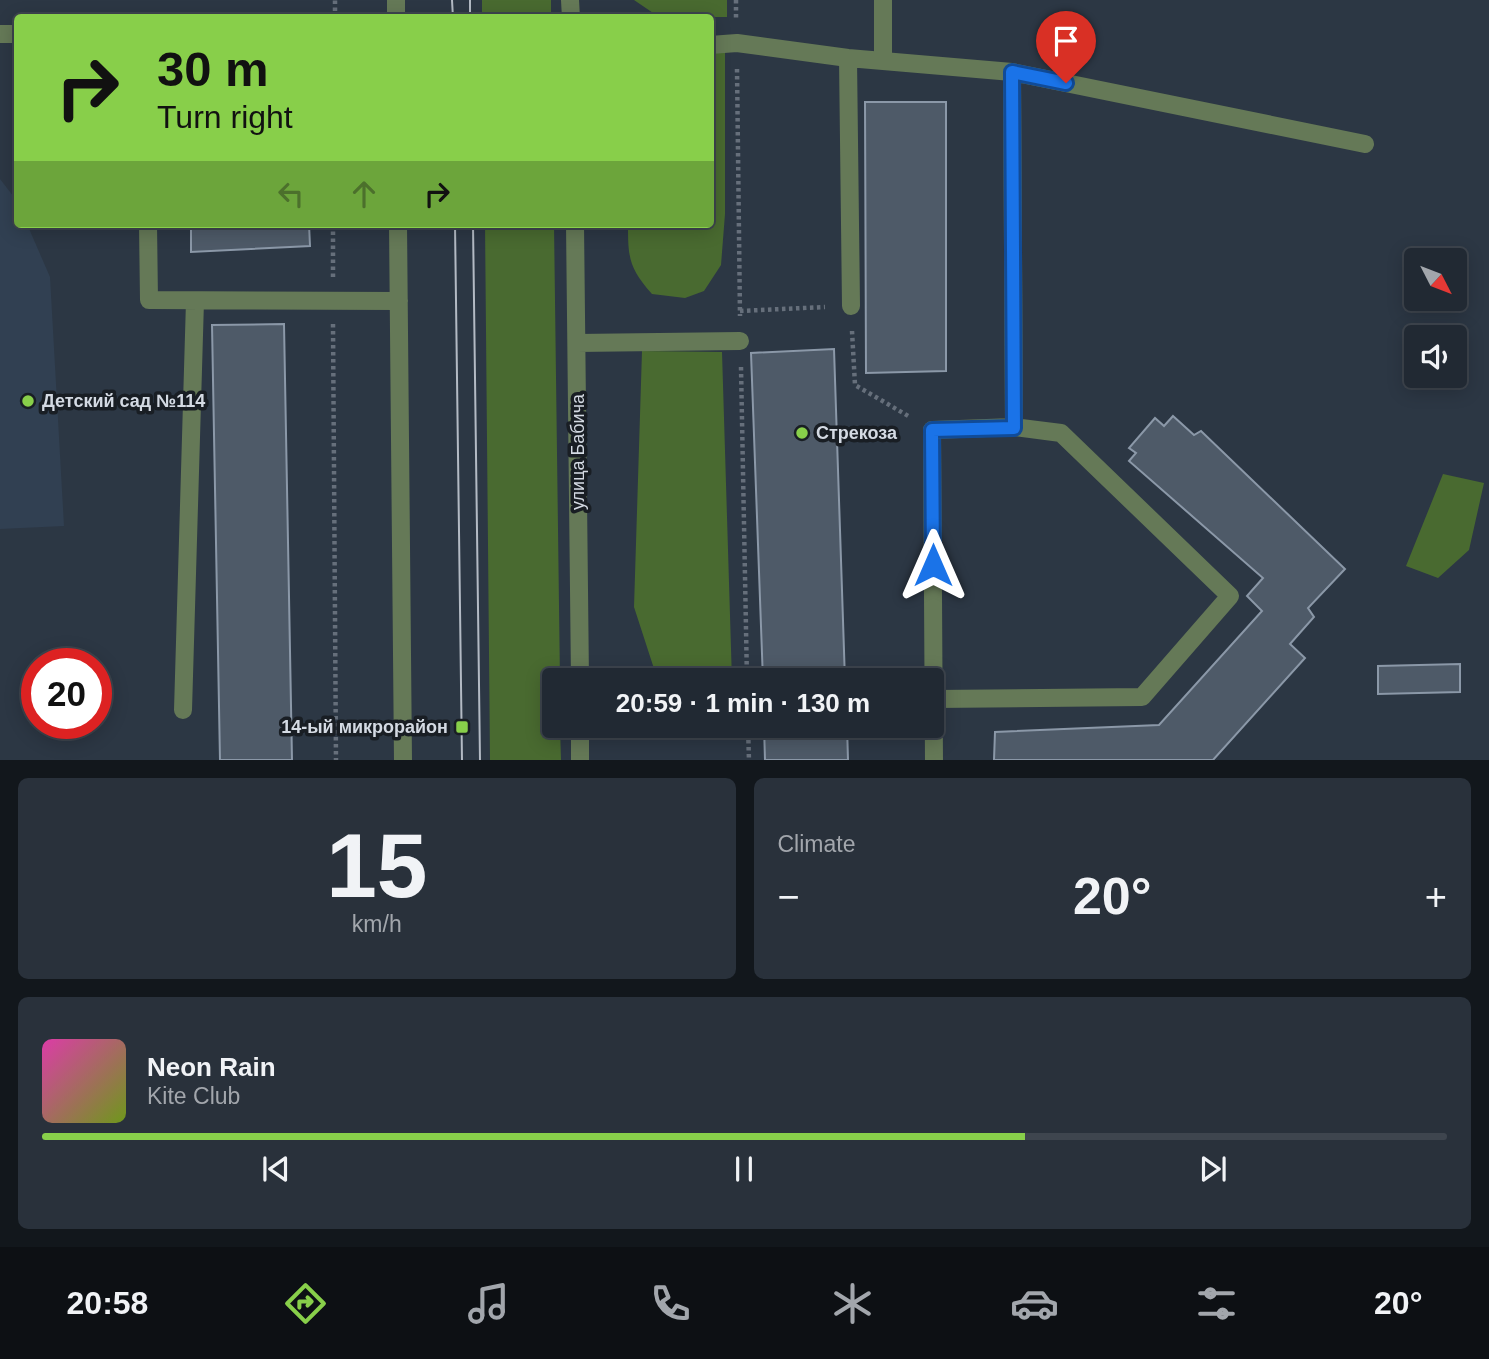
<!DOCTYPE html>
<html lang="en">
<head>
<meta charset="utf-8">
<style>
  body { margin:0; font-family:Arial,sans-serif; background:#29313b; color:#f1f3f6; height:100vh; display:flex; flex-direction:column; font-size:26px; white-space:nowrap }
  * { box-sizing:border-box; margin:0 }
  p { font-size:23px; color:#a2a6ac }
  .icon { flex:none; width:38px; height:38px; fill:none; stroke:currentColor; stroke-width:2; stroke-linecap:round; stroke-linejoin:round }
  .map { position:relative; height:760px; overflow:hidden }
  .sheet { display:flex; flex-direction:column; gap:18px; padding:18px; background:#12171c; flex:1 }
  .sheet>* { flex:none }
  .top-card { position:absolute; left:14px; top:14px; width:700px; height:214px; border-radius:7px; box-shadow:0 4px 18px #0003,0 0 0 2px #3e454e; background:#88cf4a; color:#111; overflow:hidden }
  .needle { width:46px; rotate:132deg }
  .fabs { position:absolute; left:1404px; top:248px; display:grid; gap:14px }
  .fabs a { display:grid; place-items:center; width:63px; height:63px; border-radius:7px; background:#212933; box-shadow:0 4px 18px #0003,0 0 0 2px #3e454e; font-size:35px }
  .speed { position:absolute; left:21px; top:648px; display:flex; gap:14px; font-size:35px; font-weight:700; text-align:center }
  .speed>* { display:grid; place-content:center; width:91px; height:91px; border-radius:50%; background:#212933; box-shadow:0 4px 18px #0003,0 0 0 2px #3e454e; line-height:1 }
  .speed .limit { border:10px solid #d22; background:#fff; color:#111 }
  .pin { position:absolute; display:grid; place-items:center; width:60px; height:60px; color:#fff; margin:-72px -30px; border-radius:50% 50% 50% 0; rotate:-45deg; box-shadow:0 0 7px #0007 }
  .pin .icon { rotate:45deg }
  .me { position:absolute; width:77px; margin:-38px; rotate:0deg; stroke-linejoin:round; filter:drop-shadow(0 0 5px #0008) }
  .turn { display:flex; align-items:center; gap:24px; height:147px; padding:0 28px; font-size:32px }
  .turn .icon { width:91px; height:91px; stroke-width:2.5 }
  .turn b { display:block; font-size:49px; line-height:60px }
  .lanes { display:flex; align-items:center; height:66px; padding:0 28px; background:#0003; justify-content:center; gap:35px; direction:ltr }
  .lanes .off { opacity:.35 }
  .big { font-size:52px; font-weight:700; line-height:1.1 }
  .sheet .widget { flex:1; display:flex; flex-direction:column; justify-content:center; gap:10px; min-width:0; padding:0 24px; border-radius:10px; background:#29313b }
  .sheet .dial { align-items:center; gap:0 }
  .dial b { font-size:91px; line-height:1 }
  .song { display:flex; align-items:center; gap:21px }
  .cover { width:84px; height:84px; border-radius:10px; background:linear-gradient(135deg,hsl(320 70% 55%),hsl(80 70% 35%)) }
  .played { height:7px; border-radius:4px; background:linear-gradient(90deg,#88cf4a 70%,#3e454e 70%) }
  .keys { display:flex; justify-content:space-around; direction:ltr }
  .heat { display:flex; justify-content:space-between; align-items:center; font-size:38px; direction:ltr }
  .sheet .tiles { flex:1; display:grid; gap:18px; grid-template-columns:1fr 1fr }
  .widget:last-child { grid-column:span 2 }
  .trip { position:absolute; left:542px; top:668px; width:402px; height:70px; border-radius:7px; background:#212933; box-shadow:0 4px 18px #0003,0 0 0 2px #3e454e; font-weight:700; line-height:70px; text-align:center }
  .menu { display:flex; height:112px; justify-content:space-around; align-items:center; background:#0d1014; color:#a2a6ac }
  .menu .icon { width:49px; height:49px }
  .menu .current { color:#88cf4a }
  .menu b { font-size:32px; color:#f1f3f6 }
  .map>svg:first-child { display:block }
</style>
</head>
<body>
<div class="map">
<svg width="1489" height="761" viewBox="0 0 1489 761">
  <rect width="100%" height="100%" fill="#2c3744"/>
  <path fill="#314052" d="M 0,179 L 17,201 L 18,224 L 27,224 L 50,277 L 64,526 L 0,529 Z"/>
  <path fill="#496a30" d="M 482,0 L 551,0 L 551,17 L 482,17 Z
    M 634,0 L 727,0 L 727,17 L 659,17 Z
    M 711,53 L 725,53 L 725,214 L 721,265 L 704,291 L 685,298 L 652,294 C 629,268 628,258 628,224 L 710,224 Z
    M 485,224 L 554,224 L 560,681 L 555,681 L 555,726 L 560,726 L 561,760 L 490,760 Z
    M 642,351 L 722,352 L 732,681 L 658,681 L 634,607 Z
    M 1443,474 L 1484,483 L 1469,550 L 1438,578 L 1406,566 Z"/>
  <path fill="#4e5a68" stroke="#8b98a8" stroke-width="2" d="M 865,102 L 946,102 L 946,371 L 866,373 Z
    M 191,224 L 309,224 L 310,246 L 191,252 Z
    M 284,324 L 292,760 L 220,760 L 212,325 Z
    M 834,349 L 845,681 L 763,681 L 751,353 Z
    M 1173,416 L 1194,435 L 1201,431 L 1345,569 L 1308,608 L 1314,617 L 1290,644 L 1305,658 L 1213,760 L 994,760 L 995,732 L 1159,725 L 1262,611 L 1247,596 L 1263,578 L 1129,461 L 1136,453 L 1129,448 L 1155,418 L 1164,426 Z
    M 1460,664 L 1460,692 L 1378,694 L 1378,666 Z
    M 764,726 L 847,726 L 848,760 L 765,760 Z"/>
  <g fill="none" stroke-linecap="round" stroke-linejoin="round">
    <path stroke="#666f7b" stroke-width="4.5" stroke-dasharray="3.5 3.5" stroke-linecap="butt" d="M 736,0 L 736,18
      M 335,18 L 335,0
      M 737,69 L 740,316
      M 333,277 L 333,224
      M 740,311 L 825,307
      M 333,324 L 336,761
      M 852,331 L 855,385 L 910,417
      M 741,367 L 747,681
      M 748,726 L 749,761"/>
    <path stroke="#657957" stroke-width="18" d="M 396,0 L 396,18
      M 570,0 L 571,18
      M 0,34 L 18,34
      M 710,45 L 737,43 L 848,58 L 1012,72 L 1014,427
      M 848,58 L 851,306
      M 883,59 L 883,0
      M 1012,72 L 1365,144
      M 148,224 L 149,300 L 399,301
      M 398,224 L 403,761
      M 575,224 L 580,681
      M 577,343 L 740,341
      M 183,710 L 195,301
      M 580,726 L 580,761
      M 934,761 L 932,430 L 1014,427 L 1061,433 L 1230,596 L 1142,697 L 934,699"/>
    <path stroke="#b3bac4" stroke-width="2" d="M 452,0 L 453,18
      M 470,0 L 470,18
      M 455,224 L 462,761
      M 473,224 L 480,761"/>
  </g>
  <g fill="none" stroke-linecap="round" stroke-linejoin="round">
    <defs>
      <path id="route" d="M 933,565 L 932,430 L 1014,428 L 1012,72 L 1066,83"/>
    </defs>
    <use href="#route" stroke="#114b97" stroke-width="18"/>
    <use href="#route" stroke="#1a73e8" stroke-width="12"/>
  </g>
  <g fill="#88cf4a" stroke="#191e24" stroke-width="2.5">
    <circle cx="28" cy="401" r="7"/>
    <circle cx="802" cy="433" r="7"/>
    <rect x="455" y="720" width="14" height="14" rx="3.5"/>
  </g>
  <g text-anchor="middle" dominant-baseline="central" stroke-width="7" stroke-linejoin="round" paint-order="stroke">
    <g font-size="18" font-weight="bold" fill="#d4dae3" stroke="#191e24" text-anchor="start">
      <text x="42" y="401">Детский сад №114</text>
      <text x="816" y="433">Стрекоза</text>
      <text x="448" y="727" text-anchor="end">14-ый микрорайон</text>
    </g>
    <g font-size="18" fill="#d4dae3" stroke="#191e24">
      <text transform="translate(578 452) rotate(-90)">улица Бабича</text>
    </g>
  </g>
</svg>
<div class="fabs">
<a><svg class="needle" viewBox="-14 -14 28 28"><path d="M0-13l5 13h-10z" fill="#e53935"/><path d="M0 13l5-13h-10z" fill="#a2a6ac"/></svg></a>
<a><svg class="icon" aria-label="sound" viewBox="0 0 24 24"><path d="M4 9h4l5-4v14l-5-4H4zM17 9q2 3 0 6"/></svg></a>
</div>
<div class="speed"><div class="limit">20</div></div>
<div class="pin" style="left:1066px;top:83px;background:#d93025"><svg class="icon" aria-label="arrive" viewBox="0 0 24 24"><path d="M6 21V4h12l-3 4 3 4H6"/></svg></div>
<svg class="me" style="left:933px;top:565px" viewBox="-20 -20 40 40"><path d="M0-17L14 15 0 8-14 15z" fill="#1a73e8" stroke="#fff" stroke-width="4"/></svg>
<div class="trip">20:59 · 1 min · 130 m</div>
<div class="top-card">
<div class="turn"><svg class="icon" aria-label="right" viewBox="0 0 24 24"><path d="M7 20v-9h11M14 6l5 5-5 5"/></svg><div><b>30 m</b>Turn right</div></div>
<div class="lanes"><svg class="icon off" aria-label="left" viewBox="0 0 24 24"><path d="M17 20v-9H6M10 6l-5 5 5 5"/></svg><svg class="icon off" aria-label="ahead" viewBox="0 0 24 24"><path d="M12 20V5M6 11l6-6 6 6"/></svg><svg class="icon" aria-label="right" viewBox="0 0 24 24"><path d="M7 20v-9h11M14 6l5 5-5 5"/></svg></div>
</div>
</div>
<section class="sheet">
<div class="tiles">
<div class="widget dial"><b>15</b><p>km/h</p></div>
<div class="widget"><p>Climate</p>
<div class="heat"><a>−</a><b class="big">20°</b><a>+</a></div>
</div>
<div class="widget">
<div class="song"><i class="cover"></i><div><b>Neon Rain</b><p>Kite Club</p></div></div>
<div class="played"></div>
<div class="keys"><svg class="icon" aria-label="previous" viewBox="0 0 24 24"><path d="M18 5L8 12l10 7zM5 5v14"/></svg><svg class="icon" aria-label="pause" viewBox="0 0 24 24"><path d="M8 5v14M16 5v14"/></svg><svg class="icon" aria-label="next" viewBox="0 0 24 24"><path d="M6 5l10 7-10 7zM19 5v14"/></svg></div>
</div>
</div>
</section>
<nav class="menu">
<b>20:58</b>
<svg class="icon current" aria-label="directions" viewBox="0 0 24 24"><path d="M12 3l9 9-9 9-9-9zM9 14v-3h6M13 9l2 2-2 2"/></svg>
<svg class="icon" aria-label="music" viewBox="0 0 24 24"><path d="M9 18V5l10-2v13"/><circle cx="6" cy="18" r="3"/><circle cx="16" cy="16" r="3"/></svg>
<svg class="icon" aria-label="phone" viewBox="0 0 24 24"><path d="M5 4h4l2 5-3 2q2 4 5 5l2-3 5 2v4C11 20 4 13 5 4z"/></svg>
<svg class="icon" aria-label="climate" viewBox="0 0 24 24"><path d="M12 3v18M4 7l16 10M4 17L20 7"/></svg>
<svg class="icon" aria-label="car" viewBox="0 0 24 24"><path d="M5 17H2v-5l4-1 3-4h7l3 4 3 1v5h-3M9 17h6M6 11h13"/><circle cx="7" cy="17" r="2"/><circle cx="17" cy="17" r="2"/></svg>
<svg class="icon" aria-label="filters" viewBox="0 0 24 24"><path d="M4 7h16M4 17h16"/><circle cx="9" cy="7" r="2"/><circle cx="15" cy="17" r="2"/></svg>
<b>20°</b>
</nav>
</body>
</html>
